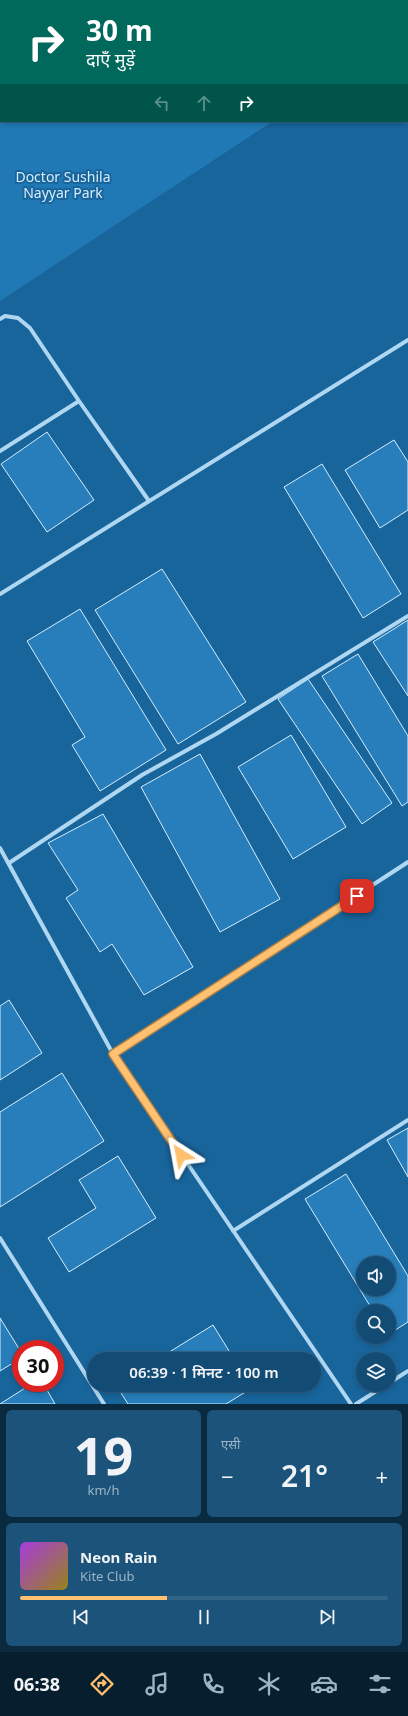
<!DOCTYPE html>
<html lang="hi">
<head>
<meta charset="utf-8">
<style>
  body { margin:0; font-family:"Noto Sans","Noto Sans Devanagari",sans-serif; background:#1b537a; color:#f1f3f6; height:100vh; display:flex; flex-direction:column; font-size:15px; white-space:nowrap }
  * { box-sizing:border-box; margin:0 }
  p { font-size:13px; color:#9cb4c5 }
  .icon { flex:none; width:22px; height:22px; fill:none; stroke:currentColor; stroke-width:2; stroke-linecap:round; stroke-linejoin:round }
  .map { position:relative; height:1404px; overflow:hidden }
  .drawer { display:flex; flex-direction:column; gap:6px; padding:6px; background:#0a2a40; flex:1 }
  .drawer>* { flex:none }
  .top-card { position:absolute; left:0px; top:0px; width:408px; height:122px; box-shadow:0 2px 6px #0003,0 0 0 1px #316387; background:#00695c; color:#fff; overflow:hidden }
  .controls { position:absolute; left:356px; top:1256px; display:grid; gap:8px }
  .controls a { display:grid; place-items:center; width:40px; height:40px; border-radius:50%; background:#124c75; box-shadow:0 2px 6px #0003,0 0 0 1px #316387; font-size:20px }
  .speed { position:absolute; left:12px; top:1340px; display:flex; gap:8px; font-size:20px; font-weight:700; text-align:center }
  .speed>* { display:grid; place-content:center; width:52px; height:52px; border-radius:50%; background:#124c75; box-shadow:0 2px 6px #0003,0 0 0 1px #316387; line-height:1 }
  .speed .limit { border:6px solid #d22; background:#fff; color:#111 }
  .pin { position:absolute; display:grid; place-items:center; width:34px; height:34px; color:#fff; margin:-17px; border-radius:8px; box-shadow:0 2px 6px #0006 }
  .me { position:absolute; width:44px; margin:-22px; rotate:326deg; stroke-linejoin:round; filter:drop-shadow(0 0 3px #0008) }
  .turn { display:flex; align-items:center; gap:14px; height:84px; padding:0 20px; font-size:18px }
  .turn .icon { width:52px; height:52px; stroke-width:2.5 }
  .turn b { display:block; font-size:28px; line-height:34px }
  .lanes { display:flex; align-items:center; height:38px; padding:0 20px; background:#0003; justify-content:center; gap:20px; direction:ltr }
  .lanes .off { opacity:.35 }
  .big { font-size:30px; font-weight:600; line-height:1.1 }
  .drawer .card { flex:1; display:flex; flex-direction:column; justify-content:center; gap:6px; min-width:0; padding:0 14px; border-radius:6px; background:#1b537a }
  .drawer .dial { align-items:center; gap:0 }
  .dial b { font-size:52px; line-height:1 }
  .song { display:flex; align-items:center; gap:12px }
  .cover { width:48px; height:48px; border-radius:6px; background:linear-gradient(135deg,hsl(280 70% 55%),hsl(50 70% 35%)) }
  .played { height:4px; border-radius:2px; background:linear-gradient(90deg,#ffc170 40%,#316387 40%) }
  .keys { display:flex; justify-content:space-around; direction:ltr }
  .heat { display:flex; justify-content:space-between; align-items:center; font-size:22px; direction:ltr }
  .drawer .tiles { flex:1; display:grid; gap:6px; grid-template-columns:1fr 1fr }
  .card:last-child { grid-column:span 2 }
  .trip { position:absolute; left:87px; top:1352px; width:234px; height:40px; border-radius:20px; background:#124c75; box-shadow:0 2px 6px #0003,0 0 0 1px #316387; font-weight:600; line-height:40px; text-align:center }
  .menu { display:flex; height:64px; justify-content:space-around; align-items:center; background:#071e2f; color:#9cb4c5 }
  .menu .icon { width:28px; height:28px }
  .menu .on { color:#ffc170 }
  .menu b { font-size:18px; color:#f1f3f6 }
  .map>svg:first-child { display:block }
</style>
</head>
<body>
<div class="map">
<svg width="408" height="1404" viewBox="0 0 408 1404">
  <rect width="100%" height="100%" fill="#18659c"/>
  <path fill="#2079b5" d="M 0,0 L 408,0 L 408,32 L 407,1 L 1,1 L 1,121 L 273,121 L 0,301 Z"/>
  <path fill="#277eba" stroke="#d6edfc" fill-rule="evenodd" d="M 47,432 L 94,500 L 47,532 L 1,464 Z
    M 394,440 L 408,462 L 408,510 L 380,528 L 345,470 Z
    M 322,464 L 401,594 L 363,618 L 284,487 Z
    M 162,569 L 246,702 L 178,744 L 95,610 Z
    M 80,609 L 166,750 L 100,791 L 72,745 L 85,737 L 27,641 Z
    M 408,620 L 408,696 L 373,642 Z
    M 358,654 L 408,736 L 408,802 L 402,806 L 322,676 Z
    M 308,679 L 392,803 L 362,824 L 278,699 Z
    M 291,735 L 346,827 L 293,859 L 238,767 Z
    M 200,754 L 280,899 L 220,932 L 141,787 Z
    M 103,814 L 193,967 L 144,995 L 112,944 L 100,952 L 66,898 L 78,890 L 48,843 Z
    M 9,1000 L 42,1053 L 0,1080 L 0,1006 Z
    M 62,1073 L 104,1141 L 0,1207 L 0,1112 Z
    M 408,1128 L 408,1177 L 387,1140 Z
    M 118,1156 L 156,1218 L 69,1272 L 48,1238 L 96,1208 L 79,1180 Z
    M 346,1174 L 408,1276 L 408,1322 L 389,1334 L 389,1311 L 373,1311 L 305,1199 ZM 363,1263 L 389,1263 L 389,1289 L 363,1289 Z
    M 0,1318 L 21,1352 L 21,1358 L 0,1371 Z
    M 213,1325 L 234,1359 L 158,1359 Z
    M 33,1383 L 43,1383 L 55,1404 L 0,1404 Z
    M 116,1385 L 250,1385 L 252,1388 L 226,1404 L 128,1404 Z"/>
  <g fill="none" stroke-linecap="round" stroke-linejoin="round">
    <path stroke="#afd7f2" stroke-width="4" d="M 0,319 L 5,316 L 18,318 L 30,328 L 79,401 L 149,501
      M 0,451 L 79,401
      M 0,594 L 408,340
      M 0,848 L 113,1054
      M 9,863 L 142,775 L 216,734 L 408,616
      M 233,1231 L 408,1120
      M 0,1238 L 104,1404
      M 389,1383 L 408,1371
      M 351,1404 L 113,1054 L 408,862
      M 356,1404 L 386,1385"/>
  </g>
  <g fill="none" stroke-linecap="round" stroke-linejoin="round">
    <defs>
      <path id="route" d="M 181,1155 L 113,1054 L 357,896"/>
    </defs>
    <use href="#route" stroke="#a67d49" stroke-width="10"/>
    <use href="#route" stroke="#ffc170" stroke-width="7"/>
  </g>
  <g text-anchor="middle" dominant-baseline="central" stroke-width="4" stroke-linejoin="round" paint-order="stroke">
    <g font-size="14" fill="#d6edfc" stroke="#18659c">
      <text x="63" y="176">Doctor Sushila<tspan x="63" dy="16">Nayyar Park</tspan></text>
    </g>
  </g>
</svg>
<div class="controls">
<a><svg class="icon" aria-label="sound" viewBox="0 0 24 24"><path d="M4 9h4l5-4v14l-5-4H4zM17 9q2 3 0 6"/></svg></a>
<a><svg class="icon" aria-label="search" viewBox="0 0 24 24"><circle cx="10" cy="10" r="6"/><path d="M15 15l6 6"/></svg></a>
<a><svg class="icon" aria-label="layers" viewBox="0 0 24 24"><path d="M12 4l9 5-9 5-9-5zM3 14l9 5 9-5"/></svg></a>
</div>
<div class="speed"><div class="limit">30</div></div>
<div class="pin" style="left:357px;top:896px;background:#d93025"><svg class="icon" aria-label="arrive" viewBox="0 0 24 24"><path d="M6 21V4h12l-3 4 3 4H6"/></svg></div>
<svg class="me" style="left:181px;top:1155px" viewBox="-20 -20 40 40"><path d="M0-17L14 15 0 8-14 15z" fill="#ffc170" stroke="#fff" stroke-width="4"/></svg>
<div class="trip">06:39 · 1 मिनट · 100 m</div>
<div class="top-card">
<div class="turn"><svg class="icon" aria-label="right" viewBox="0 0 24 24"><path d="M7 20v-9h11M14 6l5 5-5 5"/></svg><div><b>30 m</b>दाएँ मुड़ें</div></div>
<div class="lanes"><svg class="icon off" aria-label="left" viewBox="0 0 24 24"><path d="M17 20v-9H6M10 6l-5 5 5 5"/></svg><svg class="icon off" aria-label="ahead" viewBox="0 0 24 24"><path d="M12 20V5M6 11l6-6 6 6"/></svg><svg class="icon" aria-label="right" viewBox="0 0 24 24"><path d="M7 20v-9h11M14 6l5 5-5 5"/></svg></div>
</div>
</div>
<section class="drawer">
<div class="tiles">
<div class="card dial"><b>19</b><p>km/h</p></div>
<div class="card"><p>एसी</p>
<div class="heat"><a>−</a><b class="big">21°</b><a>+</a></div>
</div>
<div class="card">
<div class="song"><i class="cover"></i><div><b>Neon Rain</b><p>Kite Club</p></div></div>
<div class="played"></div>
<div class="keys"><svg class="icon" aria-label="previous" viewBox="0 0 24 24"><path d="M18 5L8 12l10 7zM5 5v14"/></svg><svg class="icon" aria-label="pause" viewBox="0 0 24 24"><path d="M8 5v14M16 5v14"/></svg><svg class="icon" aria-label="next" viewBox="0 0 24 24"><path d="M6 5l10 7-10 7zM19 5v14"/></svg></div>
</div>
</div>
</section>
<nav class="menu">
<b>06:38</b>
<svg class="icon on" aria-label="directions" viewBox="0 0 24 24"><path d="M12 3l9 9-9 9-9-9zM9 14v-3h6M13 9l2 2-2 2"/></svg>
<svg class="icon" aria-label="music" viewBox="0 0 24 24"><path d="M9 18V5l10-2v13"/><circle cx="6" cy="18" r="3"/><circle cx="16" cy="16" r="3"/></svg>
<svg class="icon" aria-label="phone" viewBox="0 0 24 24"><path d="M5 4h4l2 5-3 2q2 4 5 5l2-3 5 2v4C11 20 4 13 5 4z"/></svg>
<svg class="icon" aria-label="climate" viewBox="0 0 24 24"><path d="M12 3v18M4 7l16 10M4 17L20 7"/></svg>
<svg class="icon" aria-label="car" viewBox="0 0 24 24"><path d="M5 17H2v-5l4-1 3-4h7l3 4 3 1v5h-3M9 17h6M6 11h13"/><circle cx="7" cy="17" r="2"/><circle cx="17" cy="17" r="2"/></svg>
<svg class="icon" aria-label="filters" viewBox="0 0 24 24"><path d="M4 7h16M4 17h16"/><circle cx="9" cy="7" r="2"/><circle cx="15" cy="17" r="2"/></svg>
</nav>
</body>
</html>
